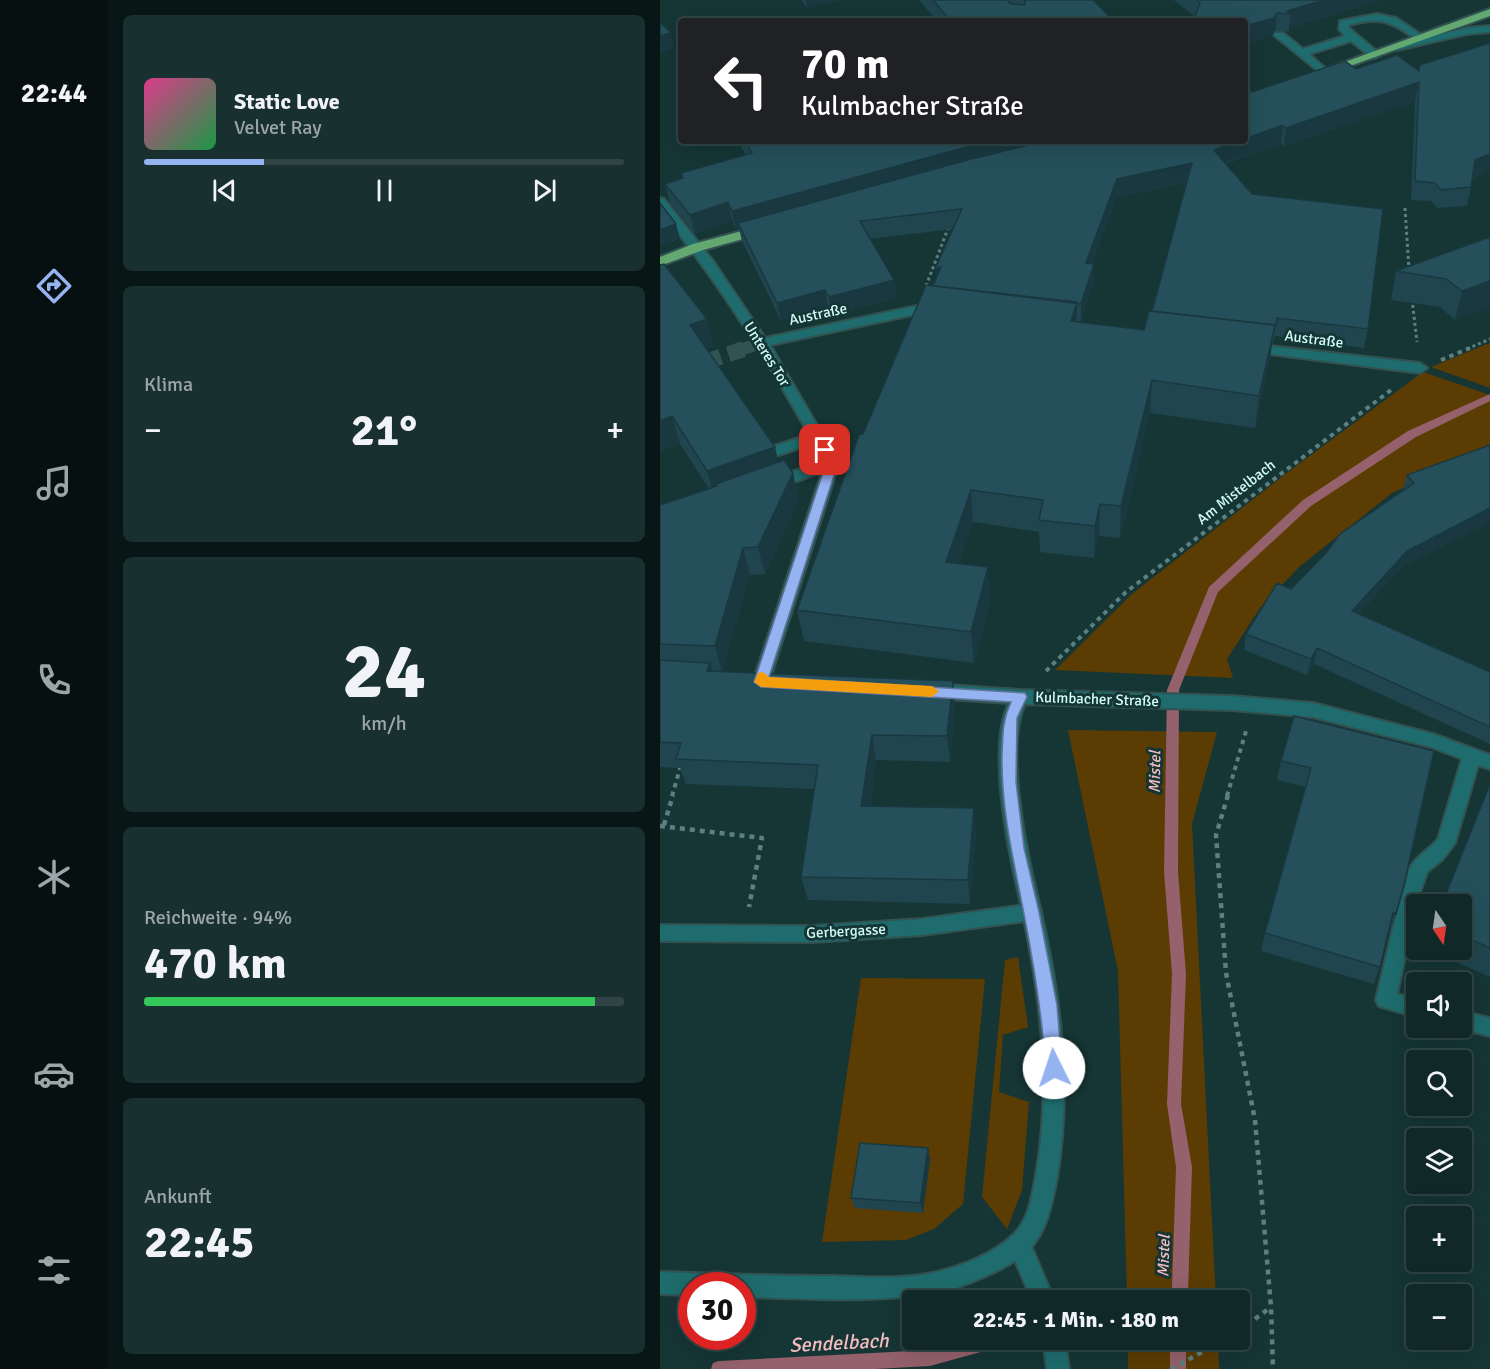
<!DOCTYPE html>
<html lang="de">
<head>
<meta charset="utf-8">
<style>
  body { margin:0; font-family:Signika,sans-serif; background:#193030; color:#f1f3f6; height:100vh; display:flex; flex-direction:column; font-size:22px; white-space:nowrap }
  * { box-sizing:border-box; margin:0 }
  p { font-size:20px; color:#9ca6a8 }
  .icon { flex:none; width:33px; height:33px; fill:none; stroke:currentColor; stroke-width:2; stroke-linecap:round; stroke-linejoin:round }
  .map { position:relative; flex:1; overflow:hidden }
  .sheet { display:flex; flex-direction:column; gap:15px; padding:15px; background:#091616; width:552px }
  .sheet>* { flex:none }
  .hud { position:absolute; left:18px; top:18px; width:570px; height:126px; border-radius:6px; box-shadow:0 6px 24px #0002,0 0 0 2px #304445; background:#202124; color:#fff; overflow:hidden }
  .needle { width:39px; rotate:167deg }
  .tools { position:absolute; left:746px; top:894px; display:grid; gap:12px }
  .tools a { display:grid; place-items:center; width:66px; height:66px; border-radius:6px; background:#102828; box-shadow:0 6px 24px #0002,0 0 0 2px #304445; font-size:30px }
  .speed { position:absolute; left:18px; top:1272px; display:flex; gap:12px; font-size:30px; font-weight:700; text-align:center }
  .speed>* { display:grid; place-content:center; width:78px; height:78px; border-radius:50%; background:#102828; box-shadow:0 6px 24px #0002,0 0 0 2px #304445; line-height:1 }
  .speed .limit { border:9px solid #d22; background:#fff; color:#111 }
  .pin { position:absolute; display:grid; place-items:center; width:51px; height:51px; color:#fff; margin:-26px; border-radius:12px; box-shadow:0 3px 9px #0006 }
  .me { position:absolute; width:66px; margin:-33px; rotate:356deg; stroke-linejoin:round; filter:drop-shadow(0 0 4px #0008) }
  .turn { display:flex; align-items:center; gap:21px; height:126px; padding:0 24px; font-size:27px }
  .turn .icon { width:78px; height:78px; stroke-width:2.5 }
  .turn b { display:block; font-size:42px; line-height:51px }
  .big { font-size:45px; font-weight:700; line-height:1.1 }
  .sheet .card { flex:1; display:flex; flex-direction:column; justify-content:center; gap:9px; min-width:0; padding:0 21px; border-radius:9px; background:#193030 }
  .sheet .dial { align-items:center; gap:0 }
  .dial b { font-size:78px; line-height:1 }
  .song { display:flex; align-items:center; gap:18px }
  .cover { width:72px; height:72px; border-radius:9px; background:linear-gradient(135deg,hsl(330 70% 55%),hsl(140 70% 35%)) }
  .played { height:6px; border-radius:3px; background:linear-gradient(90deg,#95b2f1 25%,#304445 25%) }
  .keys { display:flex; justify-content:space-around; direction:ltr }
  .heat { display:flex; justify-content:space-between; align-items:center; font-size:33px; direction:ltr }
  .charge { height:9px; border-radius:4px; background:linear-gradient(90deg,#34c759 94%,#304445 0) }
  .trip { position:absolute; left:242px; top:1290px; width:348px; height:60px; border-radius:6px; background:#102828; box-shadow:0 6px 24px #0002,0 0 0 2px #304445; font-weight:700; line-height:60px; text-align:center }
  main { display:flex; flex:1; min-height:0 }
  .dock { display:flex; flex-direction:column; width:108px; justify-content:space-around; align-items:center; background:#061010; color:#9ca6a8 }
  .dock .icon { width:42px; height:42px }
  .dock .current { color:#95b2f1 }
  .dock b { font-size:27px; color:#f1f3f6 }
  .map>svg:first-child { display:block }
</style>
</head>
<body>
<main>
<nav class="dock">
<b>22:44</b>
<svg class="icon current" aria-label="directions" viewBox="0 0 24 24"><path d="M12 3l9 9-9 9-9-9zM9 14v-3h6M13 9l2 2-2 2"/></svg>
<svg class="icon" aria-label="music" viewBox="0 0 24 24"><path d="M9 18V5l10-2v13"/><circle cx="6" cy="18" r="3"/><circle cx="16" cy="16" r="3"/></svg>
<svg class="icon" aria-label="phone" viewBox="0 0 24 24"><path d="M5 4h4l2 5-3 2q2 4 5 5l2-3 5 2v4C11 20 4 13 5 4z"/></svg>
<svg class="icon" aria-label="climate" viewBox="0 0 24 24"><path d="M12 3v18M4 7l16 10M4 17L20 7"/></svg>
<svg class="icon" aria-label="car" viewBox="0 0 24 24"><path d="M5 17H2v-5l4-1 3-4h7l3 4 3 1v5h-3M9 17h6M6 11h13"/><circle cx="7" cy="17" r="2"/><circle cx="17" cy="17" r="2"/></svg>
<svg class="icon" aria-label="filters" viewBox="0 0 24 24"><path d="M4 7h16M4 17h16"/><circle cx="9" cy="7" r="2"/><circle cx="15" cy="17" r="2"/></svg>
</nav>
<section class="sheet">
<div class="card">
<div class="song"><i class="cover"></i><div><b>Static Love</b><p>Velvet Ray</p></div></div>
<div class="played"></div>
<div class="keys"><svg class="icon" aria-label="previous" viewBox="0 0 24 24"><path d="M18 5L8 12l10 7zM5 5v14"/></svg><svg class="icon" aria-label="pause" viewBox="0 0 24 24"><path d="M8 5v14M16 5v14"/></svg><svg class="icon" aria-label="next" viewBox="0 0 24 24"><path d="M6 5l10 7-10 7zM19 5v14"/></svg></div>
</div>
<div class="card"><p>Klima</p>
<div class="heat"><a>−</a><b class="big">21°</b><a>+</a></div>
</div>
<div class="card dial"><b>24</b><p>km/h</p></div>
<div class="card"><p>Reichweite · 94%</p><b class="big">470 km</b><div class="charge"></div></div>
<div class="card"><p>Ankunft</p><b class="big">22:45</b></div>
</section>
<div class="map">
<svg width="830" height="1369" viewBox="0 0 830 1369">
  <rect width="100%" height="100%" fill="#163535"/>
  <path fill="#5b3c03" d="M 830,343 L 830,388 L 771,367 L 827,344 Z
    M 763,372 L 830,395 L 830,448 L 732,493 L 639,567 L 600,608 L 567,659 L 573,678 L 395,670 L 472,594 L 628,472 Z
    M 408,730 L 557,732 L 532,824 L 556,1300 L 467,1300 L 458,971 Z
    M 358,957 L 368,1027 L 343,1035 L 339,1092 L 369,1102 L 362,1190 L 347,1229 L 322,1197 L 345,960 Z
    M 201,978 L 325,979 L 303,1204 L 274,1229 L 246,1240 L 162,1242 Z
    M 468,1340 L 558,1340 L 559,1369 L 468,1369 Z"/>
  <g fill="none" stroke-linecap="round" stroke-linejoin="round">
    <path fill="#94616c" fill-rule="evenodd" d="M 830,394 L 830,401 L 756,437 L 651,506 L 558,592 L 519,690 L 518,872 L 526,974 L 521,1104 L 532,1167 L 528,1294 L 527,1300 L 480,1300 L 482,1294 L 512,1288 L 516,1167 L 507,1104 L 512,974 L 504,872 L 507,690 L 549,587 L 643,500 L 748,431 Z
      M 308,1340 L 343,1340 L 341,1346 L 335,1348 L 270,1366 L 215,1369 L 51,1369 L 53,1363 L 59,1361 L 270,1350 Z
      M 510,1340 L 526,1340 L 526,1369 L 510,1369 Z"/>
    <path stroke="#325353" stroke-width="12" stroke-dasharray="12 6" stroke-linecap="butt" d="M 83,349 L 101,343"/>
    <path stroke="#325353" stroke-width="16" stroke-dasharray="16 8" stroke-linecap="butt" d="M 0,377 L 87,348"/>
    <defs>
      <path id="service" d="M 717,14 L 736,18 L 766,38 L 761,41 L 757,40 C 732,22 721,16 689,25 L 689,28 L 721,55 L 715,58 L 711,57 L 691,41 L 649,54 L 669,72 L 663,75 L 614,35 L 615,33 L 623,33 L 643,49 L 685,36 L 679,29 L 680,21 Z
        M 158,432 L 165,437 L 163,440 L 113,457 L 106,452 L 108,448 Z
        M 359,1233 L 367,1236 L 394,1300 L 372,1300 L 348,1244 L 351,1236 Z
        M 383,1340 L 405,1340 L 409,1369 L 387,1369 Z"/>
      <path id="pedestrian" d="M 172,458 L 177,459 L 179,463 L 177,467 L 114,489 L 107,484 L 109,480 Z
        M 372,904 L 379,906 L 381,912 L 379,918 L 372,920 L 262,935 L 153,942 L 0,941 L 0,925 L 153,926 L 262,919 Z"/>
      <path id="minor" d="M 830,26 L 830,32 L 807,34 L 737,50 L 731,47 L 733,45 L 807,28 Z
        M 0,198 L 4,199 L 53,261 L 105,338 L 257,306 L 277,308 L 284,312 L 277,316 L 257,314 L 110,345 L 179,463 L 109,682 L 107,687 L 101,688 L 95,687 L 93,682 L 165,463 C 116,374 64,289 0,210 Z
        M 591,344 L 760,363 L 767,368 L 760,373 L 586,351 L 584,348 L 586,345 Z
        M 272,684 L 360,690 L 572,696 L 653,703 L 773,734 L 830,755 L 830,769 L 818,765 L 795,843 L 782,860 L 767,872 L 756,904 L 737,994 L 756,999 L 756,1017 L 719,1006 L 716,1000 L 733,928 L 750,868 C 755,857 770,849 778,839 L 802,759 L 771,747 L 653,717 L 572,710 L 365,704 C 345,746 365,845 376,891 C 399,985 413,1081 397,1177 C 392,1204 387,1232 367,1252 C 348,1269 302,1287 277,1294 C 266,1296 253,1296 241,1297 C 189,1302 135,1298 82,1297 L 82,1286 L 32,1286 L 32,1295 L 0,1294 L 0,1272 C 58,1274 115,1276 173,1276 C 206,1277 244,1280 277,1272 C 302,1266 332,1254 351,1237 C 369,1221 372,1197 376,1175 C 393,1080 379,984 358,891 C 347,844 328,746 349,703 L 272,698 L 266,696 L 264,691 L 266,686 Z
        M 801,1011 L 830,1018 L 830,1036 L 797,1028 L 801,1028 Z"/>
      <path id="primary" d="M 830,9 L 830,16 L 673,72 L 665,72 L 663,70 Z
        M 101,226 L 107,230 L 105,233 L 43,250 L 0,266 L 0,257 L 33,244 Z"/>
    </defs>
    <use href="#service" stroke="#325252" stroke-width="4"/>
    <use href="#pedestrian" stroke="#325252" stroke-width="4"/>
    <use href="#minor" stroke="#325252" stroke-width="4"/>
    <use href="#primary" stroke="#325252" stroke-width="4"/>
    <path stroke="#5c8080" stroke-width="3" stroke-dasharray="3 3" stroke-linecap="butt" d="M 745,208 L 749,270
      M 266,286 L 289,226
      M 752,299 L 757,342
      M 807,349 L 830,339"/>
    <path stroke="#5c8080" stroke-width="4" stroke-dasharray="4.5 4.5" stroke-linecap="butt" d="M 781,360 L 810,348
      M 386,671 L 466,592 L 731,390
      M 12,796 L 21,765
      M 567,796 L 586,731"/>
    <path stroke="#5c8080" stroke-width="4.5" stroke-dasharray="5 5" stroke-linecap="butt" d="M 568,795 L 556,835 L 566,973 L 595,1120 L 611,1307 L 613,1369
      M 4,825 L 13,795
      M 0,826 L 102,838 L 89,907
      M 579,1331 L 611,1307
      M 511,1369 L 564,1340"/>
    <use href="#service" fill="#1e6c6d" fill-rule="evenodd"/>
    <use href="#pedestrian" fill="#1e6c6d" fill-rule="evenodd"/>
    <use href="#minor" fill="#1e6c6d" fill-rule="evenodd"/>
    <use href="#primary" fill="#64a871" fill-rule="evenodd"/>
  </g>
  <path fill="#20454e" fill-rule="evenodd" d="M 141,0 L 181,0 L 147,8 Z
    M 259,0 L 347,0 L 351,4 L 352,4 L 348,0 L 433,0 L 454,21 L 277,21 Z
    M 514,0 L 722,0 L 629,28 L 629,32 L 615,31 L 612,36 L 535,17 Z
    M 760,65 L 830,170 L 813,178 L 807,206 L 777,208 L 771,201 L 751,200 L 755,101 L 624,146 L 621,143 L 566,164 L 708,329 L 704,348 L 615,336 L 613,344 L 612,344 L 610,358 L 595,428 L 490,413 L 460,538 L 439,536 L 434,558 L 380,552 L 379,532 L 313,522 L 299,563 L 331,598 L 314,663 L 144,641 L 137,610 L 203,434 L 273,286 L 293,229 L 210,239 L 234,280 L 236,298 L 172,315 L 168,309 L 121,321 L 82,241 L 79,229 L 76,230 L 72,220 L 35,234 L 10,203 L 5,184 L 22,178 L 21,173 L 86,155 L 77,141 L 585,141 L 592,92 L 696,69 L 758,70 ZM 527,183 L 492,311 L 484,330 L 421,322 L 434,282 L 432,263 L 457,197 Z
    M 830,237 L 830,307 L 795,320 L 780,307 L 731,300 L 736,271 Z
    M 0,265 L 54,347 L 47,349 L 118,462 L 139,500 L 105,574 L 90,575 L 62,672 L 293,681 L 295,707 L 290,762 L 216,760 L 210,806 L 314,808 L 316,833 L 310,904 L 148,900 L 141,877 L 154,789 L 26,784 L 20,768 L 0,767 L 0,505 L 49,489 L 20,444 L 0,451 Z
    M 830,445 L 743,567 L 699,614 L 830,672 L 830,744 L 654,664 L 647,675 L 584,650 L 586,634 L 631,589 L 743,490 L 747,475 Z
    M 634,716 L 736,914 L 730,932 L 729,931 L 720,967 L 714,984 L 601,951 L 605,933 L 645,787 L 617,780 L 621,761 Z
    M 830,784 L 830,977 L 769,950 L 801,950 L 801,904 Z
    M 270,1159 L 263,1213 L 195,1208 L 191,1198 Z"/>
  <path fill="#1a3840" d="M 146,0 L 181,0 L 147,8 Z
    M 664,0 L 722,0 L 629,28 L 631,14 L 627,11 Z
    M 617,13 L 615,31 L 612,36 L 585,44 L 585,26 Z
    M 11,33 L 14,48 L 0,53 L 0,36 Z
    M 759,82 L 755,101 L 624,146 L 626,128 Z
    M 623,125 L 621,143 L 553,168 L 554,150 L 579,141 L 585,141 L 585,139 Z
    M 334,141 L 407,141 L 78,223 L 79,229 L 76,230 L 72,211 L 303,148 Z
    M 830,154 L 830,170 L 811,178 L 815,160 Z
    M 532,163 L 531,182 L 457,197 L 425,281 L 426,263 L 457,179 Z
    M 68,202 L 72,220 L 35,234 L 30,215 Z
    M 16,224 L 20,239 L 0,247 L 0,230 Z
    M 434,264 L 434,282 L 421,322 L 421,304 Z
    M 281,267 L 277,288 L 275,269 Z
    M 234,280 L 236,298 L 172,315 L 169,297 Z
    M 830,281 L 830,307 L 795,320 L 802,291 Z
    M 165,290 L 168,309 L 121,321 L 117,303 Z
    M 417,302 L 417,335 L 411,321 Z
    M 47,319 L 54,347 L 37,353 L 30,325 Z
    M 615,325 L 610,358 L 595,428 L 599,396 Z
    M 492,380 L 490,413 L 460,538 L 461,506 Z
    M 12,416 L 20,444 L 0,451 L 0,421 Z
    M 115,447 L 121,474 L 56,484 L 59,496 L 55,498 L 47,471 Z
    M 133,473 L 139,500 L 105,574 L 98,547 Z
    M 311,490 L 313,522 L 289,594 L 286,562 Z
    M 440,504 L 439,536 L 434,558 L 435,526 Z
    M 830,508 L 830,522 L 743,567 L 688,626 L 692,611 L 747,551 Z
    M 83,548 L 90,575 L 62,672 L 55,646 Z
    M 328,567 L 331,598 L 314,663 L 311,632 Z
    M 657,648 L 654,664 L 647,675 L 651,659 Z
    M 50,663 L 58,689 L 47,671 Z
    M 293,681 L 295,707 L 290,762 L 287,736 Z
    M 212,735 L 216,760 L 206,830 L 201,806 Z
    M 314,808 L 316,833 L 310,904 L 308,880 Z
    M 268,1148 L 270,1159 L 263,1213 L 260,1203 Z"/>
  <path fill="#25505b" stroke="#1a3840" stroke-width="1.5" d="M 273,0 L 347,0 L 351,4 L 365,5 L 365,1 L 364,0 L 433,0 L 454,21 L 291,21 Z
    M 536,0 L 664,0 L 627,11 L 631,14 L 617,13 L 614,18 L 585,26 L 585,21 L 533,21 L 540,3 Z
    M 0,22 L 11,33 L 0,36 Z
    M 830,43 L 830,154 L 815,160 L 811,187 L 781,190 L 775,183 L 755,181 L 759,82 L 626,128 L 623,125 L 585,139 L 585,85 L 592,92 L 685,61 L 696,69 L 737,55 L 759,71 L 760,65 Z
    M 85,141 L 334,141 L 303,148 L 72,211 L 68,202 L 30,215 L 5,184 L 23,178 L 21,173 L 92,153 Z
    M 386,141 L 579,141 L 554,150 L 592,194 L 723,209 L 708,329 L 617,318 L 616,325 L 492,311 L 532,163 L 457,179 L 426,263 L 434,264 L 421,304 L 273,286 L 281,267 L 275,269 L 302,209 L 200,221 L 234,280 L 169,297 L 165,290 L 117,303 L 78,223 L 311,159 Z
    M 0,203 L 16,224 L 0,230 Z
    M 830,237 L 830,281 L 802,291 L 786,279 L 736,271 Z
    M 4,264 L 47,319 L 30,325 L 115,447 L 47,471 L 12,416 L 0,421 L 0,265 Z
    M 266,285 L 417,302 L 411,321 L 484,330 L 489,311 L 615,325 L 599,396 L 492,380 L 461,506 L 440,504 L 435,526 L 379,520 L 383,500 L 311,490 L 286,562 L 328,567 L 311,632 L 137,610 L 199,435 L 203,434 Z
    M 830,445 L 830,508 L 747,551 L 692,611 L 830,672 L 830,727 L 657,648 L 651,659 L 586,634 L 617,583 L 631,589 L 666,553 L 680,534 L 754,483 L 747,475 Z
    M 124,460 L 133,473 L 98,547 L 83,548 L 55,646 L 0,644 L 0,505 L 57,486 L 56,484 Z
    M 0,660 L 50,663 L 47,671 L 293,681 L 287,736 L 212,735 L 201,806 L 314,808 L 308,880 L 141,877 L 158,765 L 16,759 L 21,743 L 0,742 Z
    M 634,716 L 774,751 L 744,885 L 736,914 L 733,913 L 720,967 L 605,933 L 651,768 L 621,761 Z
    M 830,784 L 830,948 L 801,935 L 801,904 L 782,904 Z
    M 200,1143 L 268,1148 L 260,1203 L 191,1198 Z"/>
  <path fill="#95b2f1" stroke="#61749d" stroke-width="1.5" d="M 165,446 L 169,447 L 178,463 L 109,677 L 365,693 L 367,697 L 357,718 L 356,782 L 364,848 L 379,912 L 397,1005 L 402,1068 L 400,1074 L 394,1076 L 388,1074 L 386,1068 C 382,1016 374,965 364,914 C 354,861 341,810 342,755 C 343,735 342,721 351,702 L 101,687 L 94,682 L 166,463 L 159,450 Z"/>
  <path fill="#f59e0b" d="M 103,672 L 109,677 L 272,686 L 279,691 L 272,697 L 101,687 L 94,682 L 98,673 Z"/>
  <g text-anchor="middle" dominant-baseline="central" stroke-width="6" stroke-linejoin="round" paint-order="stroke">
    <g font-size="15" fill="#d0fdfc" stroke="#163535">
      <text transform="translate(158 314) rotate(-12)">Austraße</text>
      <text transform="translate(654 339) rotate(7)">Austraße</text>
      <text transform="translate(107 354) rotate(58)">Unteres Tor</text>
      <text transform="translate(576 492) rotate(-38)">Am Mistelbach</text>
      <text transform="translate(437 699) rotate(2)">Kulmbacher Straße</text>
      <text transform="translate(186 931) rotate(-3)">Gerbergasse</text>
    </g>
    <g font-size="16" font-style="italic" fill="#f4bec0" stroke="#163535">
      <text transform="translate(495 772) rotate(-89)">Mistel</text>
      <text transform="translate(504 1256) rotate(-88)">Mistel</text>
    </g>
    <g font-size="20" font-style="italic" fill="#f4bec0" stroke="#163535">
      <text transform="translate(179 1343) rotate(-3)">Sendelbach</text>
    </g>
  </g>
</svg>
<div class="tools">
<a><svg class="needle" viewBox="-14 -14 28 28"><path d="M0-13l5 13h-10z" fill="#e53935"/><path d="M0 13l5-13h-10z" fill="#9ca6a8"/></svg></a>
<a><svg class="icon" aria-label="sound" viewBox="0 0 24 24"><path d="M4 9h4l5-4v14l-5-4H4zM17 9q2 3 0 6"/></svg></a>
<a><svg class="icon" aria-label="search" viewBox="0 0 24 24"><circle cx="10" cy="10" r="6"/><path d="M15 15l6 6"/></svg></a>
<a><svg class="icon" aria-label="layers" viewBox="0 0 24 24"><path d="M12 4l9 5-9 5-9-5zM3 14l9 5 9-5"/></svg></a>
<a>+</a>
<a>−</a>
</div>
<div class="speed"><div class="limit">30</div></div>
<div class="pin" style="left:165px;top:450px;background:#d93025"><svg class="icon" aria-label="arrive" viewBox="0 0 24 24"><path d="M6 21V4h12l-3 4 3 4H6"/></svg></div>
<svg class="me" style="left:394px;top:1068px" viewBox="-20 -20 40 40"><circle r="19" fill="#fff"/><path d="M0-13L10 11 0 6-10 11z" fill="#95b2f1"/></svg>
<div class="trip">22:45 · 1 Min. · 180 m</div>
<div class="hud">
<div class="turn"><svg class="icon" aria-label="left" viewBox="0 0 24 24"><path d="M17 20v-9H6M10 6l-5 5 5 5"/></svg><div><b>70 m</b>Kulmbacher Straße</div></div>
</div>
</div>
</main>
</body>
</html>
